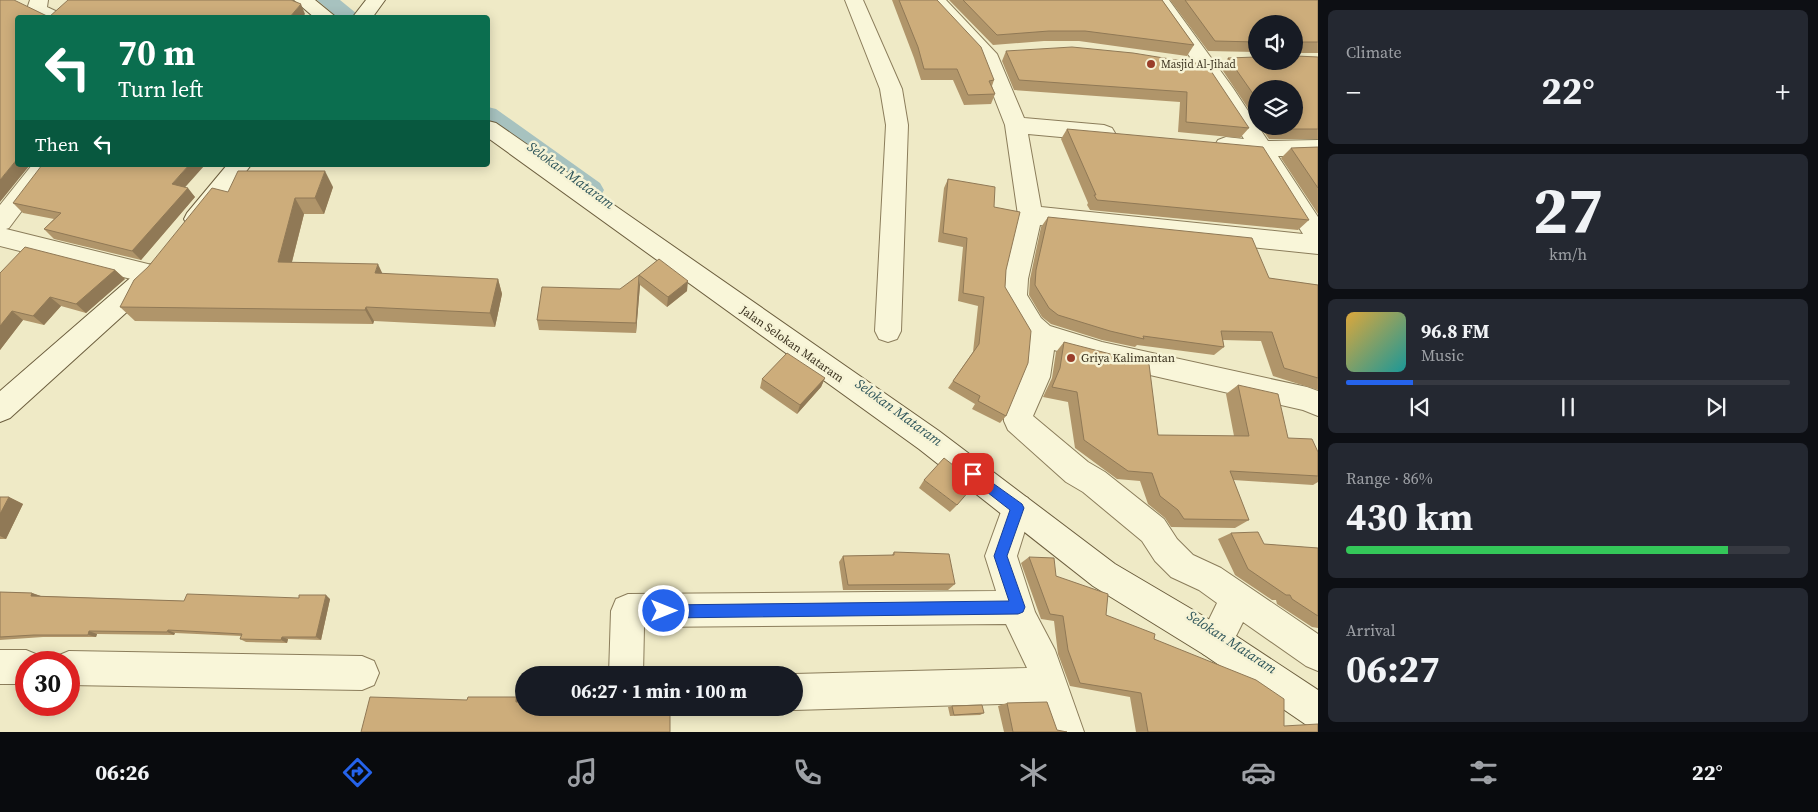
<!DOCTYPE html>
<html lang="en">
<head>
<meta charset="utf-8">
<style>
  body { margin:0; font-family:"Source Serif 4",serif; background:#242831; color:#f1f3f6; height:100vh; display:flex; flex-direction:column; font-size:19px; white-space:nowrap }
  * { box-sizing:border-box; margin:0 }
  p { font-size:16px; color:#9ea1a6 }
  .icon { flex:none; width:28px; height:28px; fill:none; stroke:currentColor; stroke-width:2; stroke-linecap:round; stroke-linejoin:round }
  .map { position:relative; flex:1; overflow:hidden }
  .panel { display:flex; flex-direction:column; gap:10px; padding:10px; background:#0d0f14; width:500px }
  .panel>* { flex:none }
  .guide { position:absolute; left:15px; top:15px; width:475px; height:152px; border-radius:5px; box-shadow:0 2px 12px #0003; background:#0b6e4f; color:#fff; overflow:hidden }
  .fabs { position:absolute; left:1248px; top:15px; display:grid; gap:10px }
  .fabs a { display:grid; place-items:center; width:55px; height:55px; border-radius:50%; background:#171b24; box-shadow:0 2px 12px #0003; font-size:25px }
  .speed { position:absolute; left:15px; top:651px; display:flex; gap:10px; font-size:25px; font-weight:700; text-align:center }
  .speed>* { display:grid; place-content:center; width:65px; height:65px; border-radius:50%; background:#171b24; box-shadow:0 2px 12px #0003; line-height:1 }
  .speed .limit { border:8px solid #d22; background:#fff; color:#111 }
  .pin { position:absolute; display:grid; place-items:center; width:42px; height:42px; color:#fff; margin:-21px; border-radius:10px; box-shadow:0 2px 8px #0006 }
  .me { position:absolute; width:55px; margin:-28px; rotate:90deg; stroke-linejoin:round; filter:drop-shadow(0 0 4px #0008) }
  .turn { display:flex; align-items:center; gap:18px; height:105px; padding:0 20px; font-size:22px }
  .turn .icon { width:65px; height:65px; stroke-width:2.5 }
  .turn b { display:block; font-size:35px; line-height:42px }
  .then { display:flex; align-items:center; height:48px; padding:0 20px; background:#0003; gap:10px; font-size:19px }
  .big { font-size:38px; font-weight:700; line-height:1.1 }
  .panel .widget { flex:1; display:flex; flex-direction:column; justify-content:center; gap:8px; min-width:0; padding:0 18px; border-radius:8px; background:#242831 }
  .panel .dial { align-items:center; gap:0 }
  .dial b { font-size:65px; line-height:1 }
  .song { display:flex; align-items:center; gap:15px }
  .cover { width:60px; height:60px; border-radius:8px; background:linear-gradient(135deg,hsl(40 70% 55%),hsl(180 70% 35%)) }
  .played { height:5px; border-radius:2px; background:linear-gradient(90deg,#2563eb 15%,#363941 15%) }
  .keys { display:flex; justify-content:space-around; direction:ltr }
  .heat { display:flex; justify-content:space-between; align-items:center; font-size:28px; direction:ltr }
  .charge { height:8px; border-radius:4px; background:linear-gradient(90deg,#34c759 86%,#363941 0) }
  .trip { position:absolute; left:515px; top:666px; width:288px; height:50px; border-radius:25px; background:#171b24; box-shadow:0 2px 12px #0003; font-weight:700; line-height:50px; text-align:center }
  .dock { display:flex; height:80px; justify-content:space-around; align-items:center; background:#090b0e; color:#9ea1a6 }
  .dock .icon { width:35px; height:35px }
  .dock .current { color:#2563eb }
  .dock b { font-size:22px; color:#f1f3f6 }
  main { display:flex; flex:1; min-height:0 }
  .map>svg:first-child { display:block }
</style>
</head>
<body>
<main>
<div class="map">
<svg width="1318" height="732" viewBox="0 0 1318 732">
  <rect width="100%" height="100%" fill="#efeac6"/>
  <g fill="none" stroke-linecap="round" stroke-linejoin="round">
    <path fill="#a7c2bf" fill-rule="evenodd" d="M 317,0 L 340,0 L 362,18 L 338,18 Z
      M 488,107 L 496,109 L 600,183 L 604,190 L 600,197 L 591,199 L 582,197 L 488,126 Z"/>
    <defs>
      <path id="street" d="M 30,0 L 48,0 L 47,7 L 62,14 L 64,18 C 52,18 36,21 27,9 Z
        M 845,0 L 863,0 L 902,89 L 908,125 L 901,331 L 897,339 L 888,342 L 879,339 L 875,331 L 886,125 L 880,89 Z
        M 926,0 L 946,0 L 997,54 L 1024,118 L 1104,125 L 1112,128 L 1115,133 L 1112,138 L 1104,141 L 1028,134 L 1041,207 L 1303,234 L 1255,156 L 1218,150 L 1215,145 L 1218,140 L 1226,137 L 1244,139 L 1218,97 L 1150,0 L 1169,0 L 1233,88 L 1256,123 L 1256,126 L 1258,126 L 1268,141 L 1318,140 L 1318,156 L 1278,156 L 1318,217 L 1318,254 L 1040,225 L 1028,279 L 1027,295 L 1041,318 L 1050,326 L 1102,342 L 1307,387 L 1318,391 L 1318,416 L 1303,410 L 1102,364 L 1054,350 L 1050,377 L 1033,416 L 1088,462 L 1105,472 L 1164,519 L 1177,539 L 1193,555 L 1221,568 L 1318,634 L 1318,671 L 1306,666 L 1243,622 L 1227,654 L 1215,659 L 1203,654 L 1198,642 L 1217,603 L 1199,590 L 1171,577 L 1155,561 L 1142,541 L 1083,492 L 1066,482 L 1008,430 L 1004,421 L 1004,414 L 1024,371 L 1027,339 L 1001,296 L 1002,279 L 1018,215 L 1005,125 L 978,56 Z
        M 32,165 L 56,165 L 9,228 L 6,229 L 160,267 L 164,274 L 160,281 L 151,284 L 0,246 L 0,205 Z
        M 1017,493 L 1028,498 L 1032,508 L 1017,556 L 1035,612 L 1055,650 L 1084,732 L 1048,732 L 1038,703 L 794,710 L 789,708 L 794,708 L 794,674 L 1027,668 L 1006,624 L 644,627 L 643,675 L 609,675 L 611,611 L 616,599 L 628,594 L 996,591 L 985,556 L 1006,498 Z
        M 0,650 L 26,650 L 38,655 L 41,662 L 26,662 L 26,684 L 0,684 Z
        M 69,651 L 362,656 L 374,661 L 379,673 L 374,685 L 362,690 L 69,685 L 69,662 L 54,662 L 57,656 Z"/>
      <path id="secondary" d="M 294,0 L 315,0 L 337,18 L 315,18 Z
        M 366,0 L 385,0 L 372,18 L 352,18 Z
        M 488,121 L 496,123 L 939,431 L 1115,564 L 1227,630 L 1318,690 L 1318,729 L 1305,724 L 1203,654 L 1093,586 L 919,449 L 488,138 Z
        M 227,165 L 251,165 L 205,225 L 196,228 L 187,225 L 184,219 L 187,213 Z
        M 152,264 L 161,267 L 165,274 L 161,281 L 10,418 L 0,422 L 0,391 L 143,267 Z"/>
    </defs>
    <use href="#street" stroke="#8b7d5b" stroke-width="2"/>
    <use href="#secondary" stroke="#6c5e3e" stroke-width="2"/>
    <use href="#street" fill="#f9f6d9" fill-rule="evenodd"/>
    <use href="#secondary" fill="#f9f6d9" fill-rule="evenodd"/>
  </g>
  <path fill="#b0956a" d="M 892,0 L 937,0 L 994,80 L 992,86 L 995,94 L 991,104 L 964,105 L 953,80 L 921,80 L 914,58 Z
    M 949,0 L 1162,0 L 1194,45 L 1187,56 L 1079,41 L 1044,41 L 993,45 Z
    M 1170,0 L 1318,0 L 1318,53 L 1297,53 L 1295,56 L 1296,56 L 1318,57 L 1318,139 L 1269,139 L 1260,126 L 1294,126 L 1256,89 L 1256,120 L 1221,68 L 1228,58 L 1294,61 L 1256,24 L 1256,53 L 1256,52 L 1208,51 Z
    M 1006,51 L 1133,53 L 1249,128 L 1240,138 L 1178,132 L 1180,102 L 1014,90 L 1002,61 Z
    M 1067,129 L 1309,220 L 1298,230 L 1090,210 L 1087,205 L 1088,203 L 1061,139 Z
    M 1318,147 L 1318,214 L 1281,158 L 1291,148 Z
    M 948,179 L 994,207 L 1006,270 L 1005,287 L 1006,416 L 1000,423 L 972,409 L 975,404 L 948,388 L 973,352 L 978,306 L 958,301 L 963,247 L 938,242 L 944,188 Z
    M 185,187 L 195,197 L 141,260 L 54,239 L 44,229 L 54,219 L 23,213 L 13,203 Z
    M 333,187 L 324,214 L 304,214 L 292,262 L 383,274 L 498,279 L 502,294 L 495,327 L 374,321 L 373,324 L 135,321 L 120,307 L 148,267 L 228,192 Z
    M 1048,217 L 1269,278 L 1318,285 L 1318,390 L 1273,376 L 1261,341 L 1223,340 L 1224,347 L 1214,355 L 1137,345 L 1135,347 L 1102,340 L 1051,324 L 1042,317 L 1029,295 L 1030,279 L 1041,227 Z
    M 115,270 L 125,279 L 86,313 L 61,306 L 44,325 L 23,320 L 0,350 L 0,273 Z
    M 639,275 L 687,291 L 667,307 L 640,285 Z
    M 640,285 L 636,333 L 539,330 L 537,320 L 620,289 Z
    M 1064,342 L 1158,435 L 1234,436 L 1226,394 L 1238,385 L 1288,438 L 1318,452 L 1318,482 L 1313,485 L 1233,480 L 1249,520 L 1235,528 L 1171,527 L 1165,518 L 1148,504 L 1140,481 L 1117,479 L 1075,448 L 1068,402 L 1043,397 L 1052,378 L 1056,352 Z
    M 825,378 L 821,387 L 797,414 L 760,388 L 762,379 Z
    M 924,480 L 957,505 L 950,512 L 919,488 Z
    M 0,497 L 9,497 L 23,504 L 6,539 L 0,539 Z
    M 1231,533 L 1264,544 L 1318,548 L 1318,628 L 1312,627 L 1277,604 L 1276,600 L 1272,600 L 1235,575 L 1218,539 Z
    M 894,552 L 955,584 L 948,590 L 843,590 L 839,562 L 843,556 L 892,555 Z
    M 1029,557 L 1056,576 L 1106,615 L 1154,639 L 1284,726 L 1318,732 L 1136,732 L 1130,697 L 1070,686 L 1058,654 L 1054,621 L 1041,619 L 1021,563 Z
    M 0,592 L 32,593 L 40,596 L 184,601 L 330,599 L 321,640 L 288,639 L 287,643 L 246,642 L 240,639 L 241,636 L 175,633 L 174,635 L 97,634 L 96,637 L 43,637 L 0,640 Z
    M 1007,703 L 1057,730 L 1067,732 L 1004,732 L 998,706 Z
    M 952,706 L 984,713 L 980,715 L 950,716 L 948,707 Z"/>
  <path fill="#907956" d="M 301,4 L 305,14 L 302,18 L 289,18 Z
    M 1301,49 L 1294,57 L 1294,50 Z
    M 18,158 L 18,165 L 30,165 L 0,202 L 0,180 Z
    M 189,165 L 205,165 L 179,194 L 172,184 Z
    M 325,171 L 333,187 L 324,214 L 315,198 Z
    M 188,188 L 195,197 L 141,260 L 132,251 Z
    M 295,198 L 304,214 L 288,277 L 278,262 Z
    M 378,264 L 385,279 L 375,273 Z
    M 115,270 L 125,279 L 86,313 L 76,304 Z
    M 639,275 L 640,285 L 636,333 L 636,323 Z
    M 498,279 L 502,294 L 495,327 L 490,313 Z
    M 688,281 L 687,291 L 667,307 L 668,297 Z
    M 50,297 L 61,306 L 44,325 L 33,316 Z
    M 366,307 L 374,321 L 373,324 L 365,310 Z
    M 12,311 L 23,320 L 0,350 L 0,326 Z
    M 825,378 L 821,387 L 797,414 L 800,405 Z
    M 9,497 L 23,504 L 6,539 L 0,536 L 0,514 Z
    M 32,593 L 41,596 L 31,596 Z
    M 326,595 L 330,599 L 321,640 L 316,637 Z
    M 168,630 L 175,633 L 174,635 L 167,632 Z
    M 89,631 L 97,634 L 96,637 L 88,635 Z
    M 282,637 L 288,639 L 287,643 L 281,640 Z
    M 516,697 L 520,701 L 520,705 L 516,702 Z"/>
  <path fill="#cdad7b" stroke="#907956" d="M 0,0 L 14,0 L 49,17 L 68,0 L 291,0 L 301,4 L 289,18 L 18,18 L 18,158 L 0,180 Z
    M 899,0 L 937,0 L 981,47 L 994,80 L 989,81 L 995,94 L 968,95 L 957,69 L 924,69 L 918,47 Z
    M 963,0 L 1162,0 L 1194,45 L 1085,31 L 1049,31 L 997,35 Z
    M 1185,0 L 1318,0 L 1318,42 L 1301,42 L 1301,49 L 1294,50 L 1294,24 L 1256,24 L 1256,42 L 1215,41 Z
    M 1072,47 L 1133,53 L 1207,65 L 1249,128 L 1186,122 L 1187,92 L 1019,80 L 1006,51 Z
    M 1294,54 L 1296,56 L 1318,57 L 1318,129 L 1278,129 L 1276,126 L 1294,126 L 1294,89 L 1256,89 L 1256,98 L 1228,58 L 1256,57 L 1256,61 L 1294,61 Z
    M 1067,129 L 1263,147 L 1309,220 L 1097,200 L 1094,195 L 1096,195 Z
    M 1318,147 L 1318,188 L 1291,148 Z
    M 42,165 L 189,165 L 172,184 L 188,188 L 132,251 L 44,229 L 61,213 L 13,203 Z
    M 238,171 L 325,171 L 315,198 L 295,198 L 278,262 L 378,264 L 375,273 L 498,279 L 490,313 L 366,307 L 365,310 L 120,307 L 134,280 L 148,267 L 212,188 L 228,192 Z
    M 948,179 L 995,187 L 994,207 L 1020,212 L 1006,270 L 1005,287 L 1031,331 L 1028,363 L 1006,416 L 978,401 L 980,396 L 953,381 L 979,344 L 984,297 L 963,293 L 967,238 L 943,233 Z
    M 1048,217 L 1252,238 L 1269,278 L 1318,285 L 1318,378 L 1284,368 L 1272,332 L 1221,331 L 1224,347 L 1143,336 L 1144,339 L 1110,331 L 1058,315 L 1049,308 L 1035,285 L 1036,270 Z
    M 25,247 L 115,270 L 76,304 L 50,297 L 33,316 L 12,311 L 0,326 L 0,273 Z
    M 659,259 L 688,281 L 668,297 L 639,275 Z
    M 639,275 L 636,323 L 537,320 L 542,287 L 620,289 Z
    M 1064,342 L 1149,364 L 1158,435 L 1249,436 L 1238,385 L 1278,394 L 1288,438 L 1312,439 L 1318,452 L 1318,476 L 1230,471 L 1249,520 L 1184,519 L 1178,510 L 1160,496 L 1152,473 L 1128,471 L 1084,440 L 1077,392 L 1052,387 L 1060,368 Z
    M 787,353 L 825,378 L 800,405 L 762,379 Z
    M 944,458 L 976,483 L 957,505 L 924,480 Z
    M 0,497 L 9,497 L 0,514 Z
    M 1258,532 L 1264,544 L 1318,548 L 1318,616 L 1292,599 L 1290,595 L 1286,595 L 1248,569 L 1231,533 Z
    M 894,552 L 949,554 L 955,584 L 848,585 L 843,556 L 894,555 Z
    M 1029,557 L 1054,558 L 1056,576 L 1108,594 L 1106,615 L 1155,634 L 1154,639 L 1256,680 L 1284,699 L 1284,726 L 1318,724 L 1318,732 L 1148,732 L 1141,693 L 1080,683 L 1068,650 L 1063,616 L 1050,614 Z
    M 0,592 L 32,593 L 31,596 L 184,601 L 187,594 L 299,598 L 299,595 L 326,595 L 316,637 L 282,637 L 281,640 L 240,639 L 242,634 L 168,630 L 167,632 L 89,631 L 88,635 L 34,635 L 0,637 Z
    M 370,697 L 467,700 L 468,697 L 516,697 L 516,702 L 524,702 L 524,708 L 573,708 L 573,710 L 670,713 L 670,732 L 361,732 Z
    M 1047,702 L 1057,730 L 1067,732 L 1013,732 L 1007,703 Z
    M 982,705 L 984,713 L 954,715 L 952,706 Z"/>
  <path fill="#2563eb" stroke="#184099" d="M 973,469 L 1022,504 L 1024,508 L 1007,556 L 1025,607 L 1023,612 L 1018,614 L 664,618 L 660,616 L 658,611 L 660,607 L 664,605 L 1009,601 L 994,556 L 1010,510 L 969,478 L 967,474 L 969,470 Z"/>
  <g fill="#9a3e2a" stroke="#f6f3d5" stroke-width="2">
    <circle cx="1151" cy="64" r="5"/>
    <circle cx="1071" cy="358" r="5"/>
  </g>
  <g text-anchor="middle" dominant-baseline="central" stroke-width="5" stroke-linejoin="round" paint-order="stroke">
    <g font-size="11" fill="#3b321f" stroke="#f6f3d5" text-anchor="start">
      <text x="1161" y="64">Masjid Al-Jihad</text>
    </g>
    <g font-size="12" fill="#3b321f" stroke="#f6f3d5">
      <text transform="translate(792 344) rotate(35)">Jalan Selokan Mataram</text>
    </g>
    <g font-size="12" fill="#3b321f" stroke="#f6f3d5" text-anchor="start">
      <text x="1081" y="358">Griya Kalimantan</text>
    </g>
    <g font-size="14" font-style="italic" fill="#2e555a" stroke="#f6f3d5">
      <text transform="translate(571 175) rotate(36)">Selokan Mataram</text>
      <text transform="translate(899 412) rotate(36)">Selokan Mataram</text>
      <text transform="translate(1232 642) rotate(33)">Selokan Mataram</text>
    </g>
  </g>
</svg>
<div class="fabs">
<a><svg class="icon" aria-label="sound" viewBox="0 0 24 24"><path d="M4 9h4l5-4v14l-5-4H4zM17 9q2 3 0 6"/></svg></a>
<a><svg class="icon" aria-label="layers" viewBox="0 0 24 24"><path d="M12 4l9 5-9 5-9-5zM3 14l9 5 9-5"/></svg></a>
</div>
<div class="speed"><div class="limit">30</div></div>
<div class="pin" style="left:973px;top:474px;background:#d93025"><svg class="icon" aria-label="arrive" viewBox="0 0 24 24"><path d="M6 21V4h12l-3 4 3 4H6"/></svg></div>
<svg class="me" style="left:664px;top:611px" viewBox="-20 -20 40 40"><circle r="17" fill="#2563eb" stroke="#fff" stroke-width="3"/><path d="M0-11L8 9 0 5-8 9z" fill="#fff"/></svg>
<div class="trip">06:27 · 1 min · 100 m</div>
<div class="guide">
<div class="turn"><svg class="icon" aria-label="left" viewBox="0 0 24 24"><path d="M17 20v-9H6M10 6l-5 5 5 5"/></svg><div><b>70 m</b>Turn left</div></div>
<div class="then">Then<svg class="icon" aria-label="left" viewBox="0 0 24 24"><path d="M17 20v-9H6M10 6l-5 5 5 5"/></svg></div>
</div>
</div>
<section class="panel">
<div class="widget"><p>Climate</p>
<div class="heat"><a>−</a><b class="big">22°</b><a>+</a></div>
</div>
<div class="widget dial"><b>27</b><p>km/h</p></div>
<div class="widget">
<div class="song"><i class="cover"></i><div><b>96.8 FM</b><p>Music</p></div></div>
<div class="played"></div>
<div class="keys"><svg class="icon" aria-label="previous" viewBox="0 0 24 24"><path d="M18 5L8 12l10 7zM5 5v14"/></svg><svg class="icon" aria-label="pause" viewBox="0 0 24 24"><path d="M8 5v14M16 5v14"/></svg><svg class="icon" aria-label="next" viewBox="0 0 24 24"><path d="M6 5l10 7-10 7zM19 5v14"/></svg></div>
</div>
<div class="widget"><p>Range · 86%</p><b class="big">430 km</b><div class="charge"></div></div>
<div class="widget"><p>Arrival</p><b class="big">06:27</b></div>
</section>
</main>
<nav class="dock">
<b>06:26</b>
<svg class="icon current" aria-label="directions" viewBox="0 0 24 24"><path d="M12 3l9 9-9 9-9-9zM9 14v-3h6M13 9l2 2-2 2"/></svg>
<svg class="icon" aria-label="music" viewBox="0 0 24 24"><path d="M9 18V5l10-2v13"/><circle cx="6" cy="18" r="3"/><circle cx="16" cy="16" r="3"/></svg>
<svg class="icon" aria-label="phone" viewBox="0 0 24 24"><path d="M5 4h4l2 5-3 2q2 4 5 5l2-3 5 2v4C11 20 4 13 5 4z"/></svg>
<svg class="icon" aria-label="climate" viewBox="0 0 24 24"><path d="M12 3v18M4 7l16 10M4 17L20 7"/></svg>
<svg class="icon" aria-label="car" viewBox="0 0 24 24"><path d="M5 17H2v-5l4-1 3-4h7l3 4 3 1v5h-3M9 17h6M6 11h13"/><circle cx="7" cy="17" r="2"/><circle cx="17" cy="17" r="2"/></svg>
<svg class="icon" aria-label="filters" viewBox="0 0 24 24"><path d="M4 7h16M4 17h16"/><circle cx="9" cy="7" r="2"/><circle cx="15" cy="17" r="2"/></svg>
<b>22°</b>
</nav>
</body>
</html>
